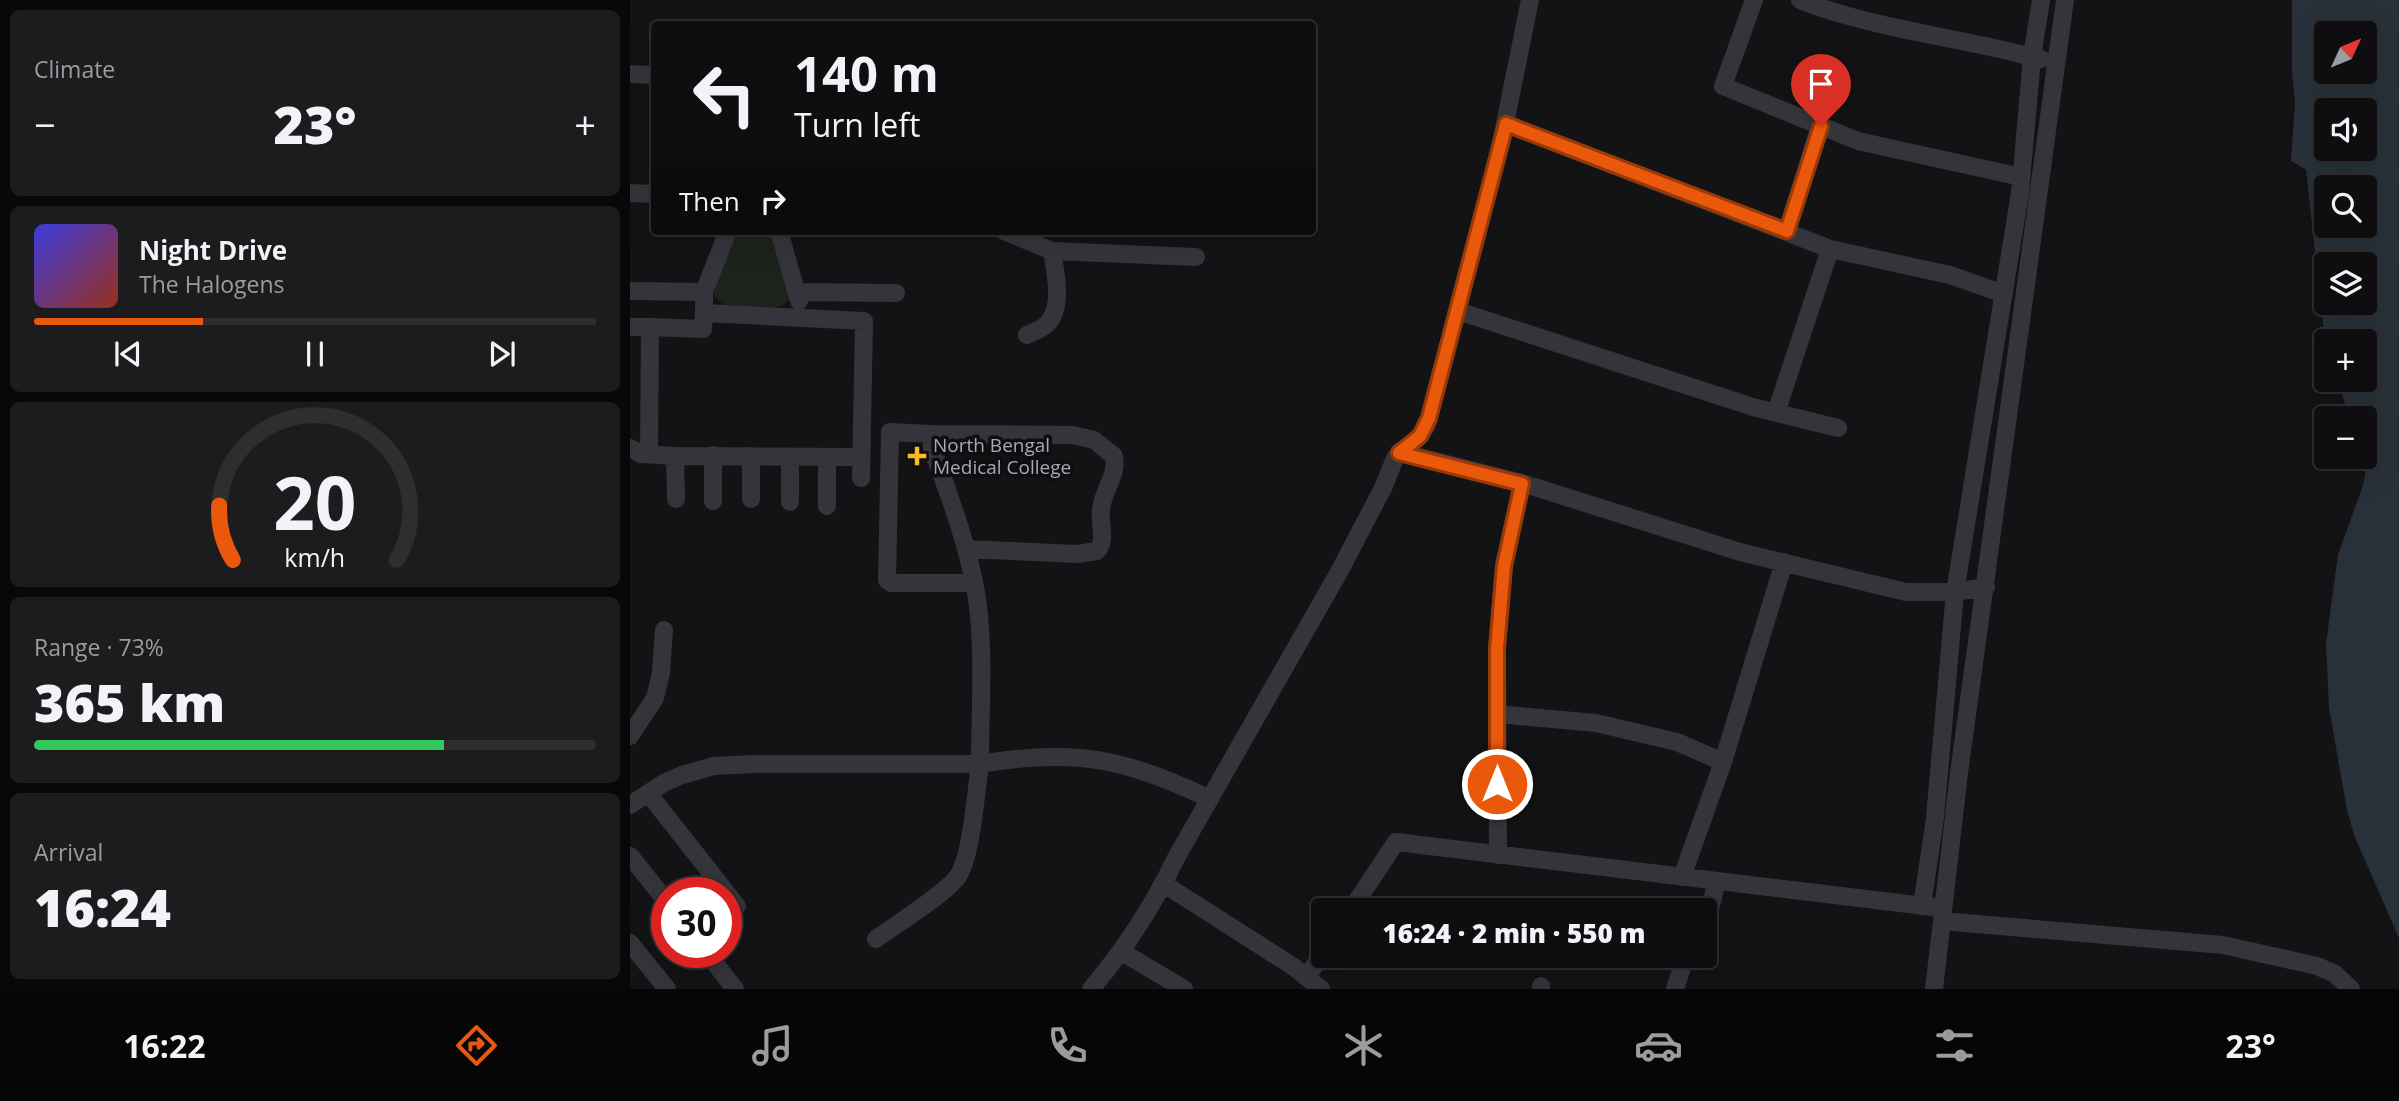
<!DOCTYPE html>
<html lang="en">
<head>
<meta charset="utf-8">
<style>
  body { margin:0; font-family:"Open Sans",sans-serif; background:#1c1c1e; color:#f1f3f6; height:100vh; display:flex; flex-direction:column; font-size:26px; white-space:nowrap }
  * { box-sizing:border-box; margin:0 }
  p { font-size:23px; color:#9b9c9f }
  .icon { flex:none; width:38px; height:38px; fill:none; stroke:currentColor; stroke-width:2; stroke-linecap:round; stroke-linejoin:round }
  .map { position:relative; flex:1; overflow:hidden }
  .panel { display:flex; flex-direction:column; gap:10px; padding:10px; background:#080809; width:630px }
  .panel>* { flex:none }
  .banner { position:absolute; left:21px; top:21px; width:665px; height:214px; border-radius:7px; box-shadow:0 7px 28px #0002,0 0 0 2px #2e2e30; background:#0e0e10; color:#f1f3f6; overflow:hidden }
  .needle { width:46px; rotate:46deg }
  .controls { position:absolute; left:1684px; top:21px; display:grid; gap:14px }
  .controls a { display:grid; place-items:center; width:63px; height:63px; border-radius:7px; background:#0e0e10; box-shadow:0 7px 28px #0002,0 0 0 2px #2e2e30; font-size:35px }
  .speed { position:absolute; left:21px; top:877px; display:flex; gap:14px; font-size:35px; font-weight:700; text-align:center }
  .speed>* { display:grid; place-content:center; width:91px; height:91px; border-radius:50%; background:#0e0e10; box-shadow:0 7px 28px #0002,0 0 0 2px #2e2e30; line-height:1 }
  .speed .limit { border:10px solid #d22; background:#fff; color:#111 }
  .pin { position:absolute; display:grid; place-items:center; width:60px; height:60px; color:#fff; margin:-72px -30px; border-radius:50% 50% 50% 0; rotate:-45deg; box-shadow:0 0 7px #0007 }
  .pin .icon { rotate:45deg }
  .me { position:absolute; width:77px; margin:-38px; rotate:0deg; stroke-linejoin:round; filter:drop-shadow(0 0 5px #0008) }
  .turn { display:flex; align-items:center; gap:24px; height:147px; padding:0 28px; font-size:32px }
  .turn .icon { width:91px; height:91px; stroke-width:2.5 }
  .turn b { display:block; font-size:49px; line-height:60px }
  .then { display:flex; align-items:center; height:66px; padding:0 28px; background:#0003; gap:14px; font-size:26px }
  .big { font-size:52px; font-weight:800; line-height:1.1 }
  .panel .tile { flex:1; display:flex; flex-direction:column; justify-content:center; gap:10px; min-width:0; padding:0 24px; border-radius:10px; background:#1c1c1e }
  .panel .dial { align-items:center; gap:0 }
  .dial svg { height:182px; overflow:visible; fill:none; stroke:#2e2e30; stroke-width:7; stroke-linecap:round; text-anchor:middle }
  .dial text { fill:#f1f3f6; stroke:none }
  .song { display:flex; align-items:center; gap:21px }
  .cover { width:84px; height:84px; border-radius:10px; background:linear-gradient(135deg,hsl(240 70% 55%),hsl(10 70% 35%)) }
  .played { height:7px; border-radius:4px; background:linear-gradient(90deg,#ea580c 30%,#2e2e30 30%) }
  .keys { display:flex; justify-content:space-around; direction:ltr }
  .heat { display:flex; justify-content:space-between; align-items:center; font-size:38px; direction:ltr }
  .charge { height:10px; border-radius:5px; background:linear-gradient(90deg,#34c759 73%,#2e2e30 0) }
  .trip { position:absolute; left:681px; top:898px; width:406px; height:70px; border-radius:7px; background:#0e0e10; box-shadow:0 7px 28px #0002,0 0 0 2px #2e2e30; font-weight:800; line-height:70px; text-align:center }
  .dock { display:flex; height:112px; justify-content:space-around; align-items:center; background:#060606; color:#9b9c9f }
  .dock .icon { width:49px; height:49px }
  .dock .on { color:#ea580c }
  .dock b { font-size:32px; color:#f1f3f6 }
  main { display:flex; flex:1; min-height:0 }
  .map>svg:first-child { display:block }
</style>
</head>
<body>
<main>
<section class="panel">
<div class="tile"><p>Climate</p>
<div class="heat"><a>−</a><b class="big">23°</b><a>+</a></div>
</div>
<div class="tile">
<div class="song"><i class="cover"></i><div><b>Night Drive</b><p>The Halogens</p></div></div>
<div class="played"></div>
<div class="keys"><svg class="icon" aria-label="previous" viewBox="0 0 24 24"><path d="M18 5L8 12l10 7zM5 5v14"/></svg><svg class="icon" aria-label="pause" viewBox="0 0 24 24"><path d="M8 5v14M16 5v14"/></svg><svg class="icon" aria-label="next" viewBox="0 0 24 24"><path d="M6 5l10 7-10 7zM19 5v14"/></svg></div>
</div>
<div class="tile dial"><svg viewBox="0 0 100 80">
<path d="M14 69A42 42 0 1 1 86 69"/>
<path d="M14 69A42 42 0 0 1 8 45" stroke="#ea580c"/>
<text x="50" y="56" font-size="32" font-weight="700">20</text>
<text x="50" y="72" font-size="11">km/h</text>
</svg></div>
<div class="tile"><p>Range · 73%</p><b class="big">365 km</b><div class="charge"></div></div>
<div class="tile"><p>Arrival</p><b class="big">16:24</b></div>
</section>
<div class="map">
<svg width="1769" height="989" viewBox="0 0 1769 989">
  <rect width="100%" height="100%" fill="#131315"/>
  <path fill="#1b231c" d="M 107,231 L 142,231 L 160,299 L 153,305 L 145,308 L 94,305 L 84,296 L 86,284 Z"/>
  <path fill="#283139" fill-rule="evenodd" d="M 1662,0 L 1769,0 L 1769,938 L 1724,835 L 1717,810 L 1699,708 L 1696,644 L 1708,555 L 1733,485 L 1738,460 L 1734,450 L 1734,418 L 1720,418 L 1707,380 L 1734,380 L 1734,341 L 1695,341 L 1676,170 L 1661,161 L 1665,102 L 1662,73 ZM 1696,33 L 1734,33 L 1734,72 L 1696,72 ZM 1734,110 L 1734,149 L 1696,149 L 1696,110 ZM 1734,187 L 1734,226 L 1696,226 L 1696,187 ZM 1696,264 L 1734,264 L 1734,303 L 1696,303 Z"/>
  <g fill="none" stroke-linecap="round" stroke-linejoin="round">
    <path stroke="#34343a" stroke-width="18" d="M 1124,0 L 1093,86 L 1228,141 L 1391,177
      M 1170,0 C 1234,25 1302,34 1369,49 C 1383,52 1397,56 1411,59
      M 0,74 L 24,75
      M 876,124 L 1200,249 L 1320,275 L 1374,294
      M 0,193 L 24,194
      M 149,231 L 169,301
      M 374,231 L 422,251 L 566,257
      M 1157,231 L 1190,126
      M 0,291 L 74,292 L 98,231
      M 74,292 L 74,313 L 234,321 L 231,478
      M 167,292 L 266,293
      M 828,311 L 1123,407 L 1208,428
      M 0,327 L 20,327 L 19,454
      M 20,327 L 73,329 L 74,313
      M 397,335 C 404,332 412,329 417,324 C 434,308 425,270 422,251
      M 1146,413 L 1200,249
      M 0,448 L 11,454 L 45,456 L 230,457
      M 769,452 L 892,483 L 1110,552 L 1276,592 L 1325,592 L 1356,587
      M 83,455 L 83,501
      M 45,456 L 46,499
      M 121,499 L 121,456
      M 160,502 L 160,457
      M 197,506 L 197,457
      M 336,549 L 447,554 L 467,551 C 477,540 469,523 471,509 C 473,490 488,475 484,456 L 464,440 L 443,435 L 301,434 L 260,432 L 257,580 L 261,583 L 344,583
      M 867,714 L 966,723 L 1047,742 L 1093,762
      M 0,736 L 25,698 L 31,673 L 34,630
      M 18,793 L 107,906
      M 0,805 L 34,783 L 52,775 L 84,766 L 124,764 L 350,764 C 350,707 355,648 346,592 C 337,542 319,495 302,448 L 301,434
      M 868,855 L 867,648 L 874,566 L 892,483
      M 0,856 L 37,902
      M 1052,877 L 1093,762 L 1154,562
      M 534,884 L 664,967 L 691,989
      M 1292,906 L 1305,818 L 1325,592 L 1390,193 L 1402,57 L 1411,0
      M 721,910 L 766,842 L 1303,907
      M 1312,921 L 1593,945 L 1687,966 L 1705,974 L 1721,989
      M 1074,933 L 1087,881
      M 246,939 C 265,925 317,893 328,876 C 342,855 346,790 350,764 C 444,748 495,758 580,799
      M 0,943 L 37,989
      M 76,952 L 105,989
      M 492,952 L 554,989
      M 677,977 L 693,953
      M 461,989 C 496,948 523,906 546,858 L 709,572 L 754,486 L 765,458 L 790,436 L 797,425 L 870,148 L 900,0
      M 911,989 L 911,986
      M 1045,989 L 1054,961 L 1058,956
      M 1304,989 L 1329,773 L 1435,0"/>
  </g>
  <g fill="none" stroke-linecap="round" stroke-linejoin="round">
    <defs>
      <path id="route" d="M 867,784 L 867,648 L 874,566 L 892,484 L 769,453 L 790,436 L 799,418 L 876,124 L 1157,231 L 1191,126"/>
    </defs>
    <use href="#route" stroke="#983908" stroke-width="18"/>
    <use href="#route" stroke="#ea580c" stroke-width="12"/>
  </g>
  <path fill="#fcba23" stroke="#0e0e10" stroke-width="2.5" d="M283.5 445.5h7v7h7v7h-7v7h-7v-7h-7v-7h7z"/>
  <g text-anchor="middle" dominant-baseline="central" stroke-width="7" stroke-linejoin="round" paint-order="stroke">
    <g font-size="19" fill="#a3a9b6" stroke="#0e0e10" text-anchor="start">
      <text x="303" y="445">North Bengal<tspan x="303" dy="22">Medical College</tspan></text>
    </g>
  </g>
</svg>
<div class="controls">
<a><svg class="needle" viewBox="-14 -14 28 28"><path d="M0-13l5 13h-10z" fill="#e53935"/><path d="M0 13l5-13h-10z" fill="#9b9c9f"/></svg></a>
<a><svg class="icon" aria-label="sound" viewBox="0 0 24 24"><path d="M4 9h4l5-4v14l-5-4H4zM17 9q2 3 0 6"/></svg></a>
<a><svg class="icon" aria-label="search" viewBox="0 0 24 24"><circle cx="10" cy="10" r="6"/><path d="M15 15l6 6"/></svg></a>
<a><svg class="icon" aria-label="layers" viewBox="0 0 24 24"><path d="M12 4l9 5-9 5-9-5zM3 14l9 5 9-5"/></svg></a>
<a>+</a>
<a>−</a>
</div>
<div class="speed"><div class="limit">30</div></div>
<div class="pin" style="left:1191px;top:126px;background:#d93025"><svg class="icon" aria-label="arrive" viewBox="0 0 24 24"><path d="M6 21V4h12l-3 4 3 4H6"/></svg></div>
<svg class="me" style="left:867px;top:784px" viewBox="-20 -20 40 40"><circle r="17" fill="#ea580c" stroke="#fff" stroke-width="3"/><path d="M0-11L8 9 0 5-8 9z" fill="#fff"/></svg>
<div class="trip">16:24 · 2 min · 550 m</div>
<div class="banner">
<div class="turn"><svg class="icon" aria-label="left" viewBox="0 0 24 24"><path d="M17 20v-9H6M10 6l-5 5 5 5"/></svg><div><b>140 m</b>Turn left</div></div>
<div class="then">Then<svg class="icon" aria-label="right" viewBox="0 0 24 24"><path d="M7 20v-9h11M14 6l5 5-5 5"/></svg></div>
</div>
</div>
</main>
<nav class="dock">
<b>16:22</b>
<svg class="icon on" aria-label="directions" viewBox="0 0 24 24"><path d="M12 3l9 9-9 9-9-9zM9 14v-3h6M13 9l2 2-2 2"/></svg>
<svg class="icon" aria-label="music" viewBox="0 0 24 24"><path d="M9 18V5l10-2v13"/><circle cx="6" cy="18" r="3"/><circle cx="16" cy="16" r="3"/></svg>
<svg class="icon" aria-label="phone" viewBox="0 0 24 24"><path d="M5 4h4l2 5-3 2q2 4 5 5l2-3 5 2v4C11 20 4 13 5 4z"/></svg>
<svg class="icon" aria-label="climate" viewBox="0 0 24 24"><path d="M12 3v18M4 7l16 10M4 17L20 7"/></svg>
<svg class="icon" aria-label="car" viewBox="0 0 24 24"><path d="M5 17H2v-5l4-1 3-4h7l3 4 3 1v5h-3M9 17h6M6 11h13"/><circle cx="7" cy="17" r="2"/><circle cx="17" cy="17" r="2"/></svg>
<svg class="icon" aria-label="filters" viewBox="0 0 24 24"><path d="M4 7h16M4 17h16"/><circle cx="9" cy="7" r="2"/><circle cx="15" cy="17" r="2"/></svg>
<b>23°</b>
</nav>
</body>
</html>
